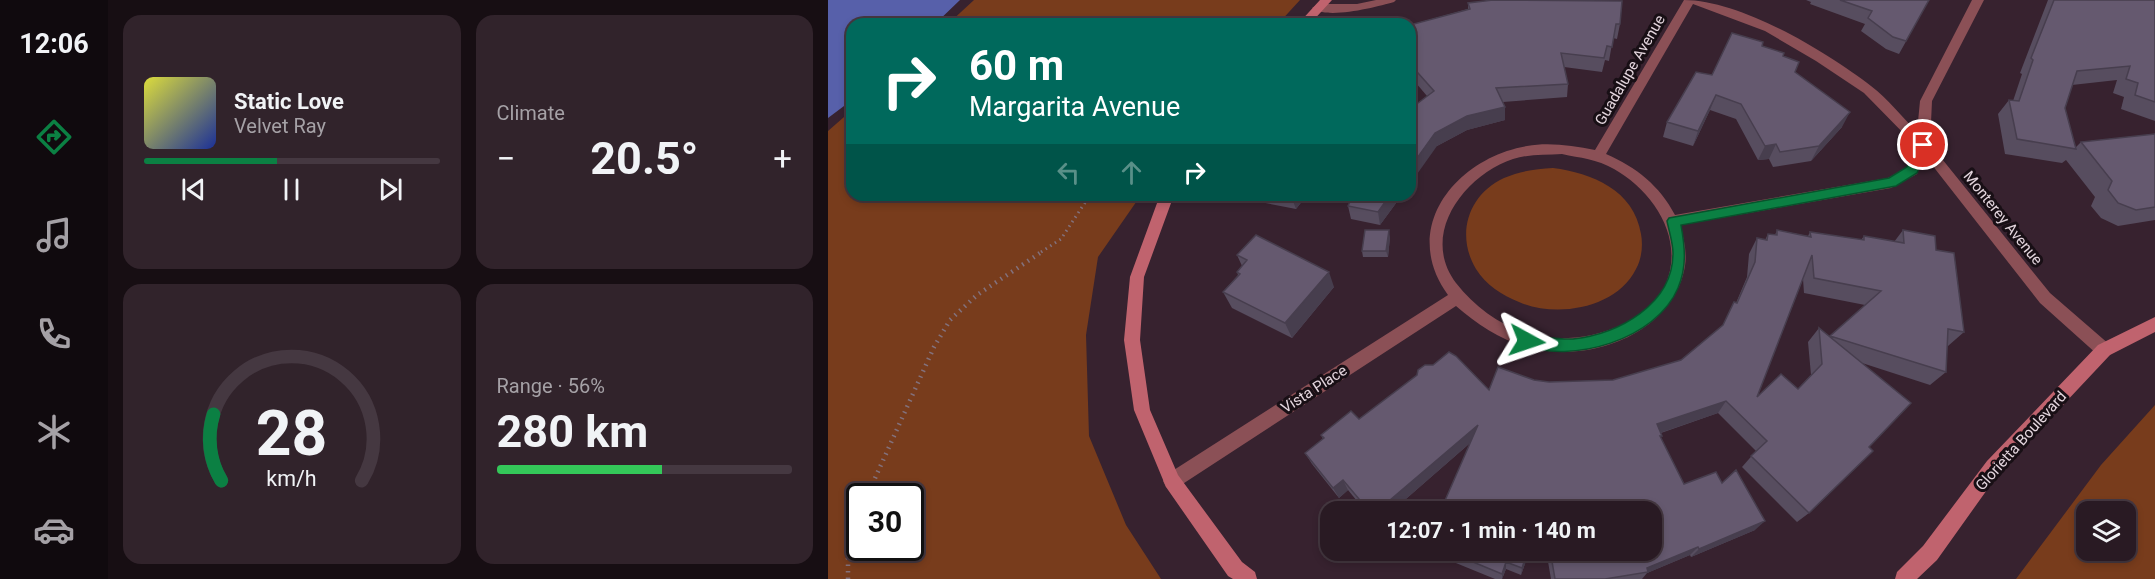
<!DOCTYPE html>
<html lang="en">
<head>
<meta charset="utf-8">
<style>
  body { margin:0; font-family:Roboto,sans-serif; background:#31232b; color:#f1f3f6; height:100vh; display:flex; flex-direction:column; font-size:22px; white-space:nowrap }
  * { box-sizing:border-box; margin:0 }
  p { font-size:20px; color:#a5a1a6 }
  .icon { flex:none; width:33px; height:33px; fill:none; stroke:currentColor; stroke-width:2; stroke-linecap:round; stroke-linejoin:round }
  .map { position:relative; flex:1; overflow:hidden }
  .drawer { display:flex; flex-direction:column; gap:15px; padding:15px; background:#170e13; width:720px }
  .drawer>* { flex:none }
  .hud { position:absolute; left:18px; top:18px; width:570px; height:183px; border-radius:18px; box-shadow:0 3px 9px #0003,0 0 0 2px #453841; background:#00695c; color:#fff; overflow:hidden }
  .controls { position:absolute; left:1248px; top:501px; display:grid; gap:12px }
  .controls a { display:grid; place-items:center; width:60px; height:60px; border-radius:12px; background:#291a23; box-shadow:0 3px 9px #0003,0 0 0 2px #453841; font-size:30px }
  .speed { position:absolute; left:18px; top:483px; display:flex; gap:12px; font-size:30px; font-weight:700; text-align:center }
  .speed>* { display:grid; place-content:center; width:78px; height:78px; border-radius:50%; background:#291a23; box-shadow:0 3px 9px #0003,0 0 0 2px #453841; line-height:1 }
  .speed .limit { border:3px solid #111; border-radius:9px; background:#fff; color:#111 }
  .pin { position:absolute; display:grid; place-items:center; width:51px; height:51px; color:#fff; margin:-26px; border:3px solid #fff; border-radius:50%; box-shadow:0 2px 6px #0007 }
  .me { position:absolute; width:66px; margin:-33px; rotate:95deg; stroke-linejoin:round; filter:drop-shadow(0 0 4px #0008) }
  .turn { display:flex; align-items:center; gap:21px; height:126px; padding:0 24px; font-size:27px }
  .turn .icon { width:78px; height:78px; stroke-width:2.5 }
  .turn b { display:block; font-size:42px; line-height:51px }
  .lanes { display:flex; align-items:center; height:57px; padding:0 24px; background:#0003; justify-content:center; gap:30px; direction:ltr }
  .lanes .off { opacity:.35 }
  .big { font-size:45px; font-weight:700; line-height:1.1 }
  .drawer .widget { flex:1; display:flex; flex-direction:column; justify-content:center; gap:9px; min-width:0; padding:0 21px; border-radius:18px; background:#31232b }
  .drawer .dial { align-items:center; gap:0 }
  .dial svg { height:156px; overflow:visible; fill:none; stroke:#453841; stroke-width:7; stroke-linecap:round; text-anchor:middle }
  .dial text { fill:#f1f3f6; stroke:none }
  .song { display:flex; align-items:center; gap:18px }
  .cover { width:72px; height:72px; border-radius:9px; background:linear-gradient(135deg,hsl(60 70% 55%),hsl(230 70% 35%)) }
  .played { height:6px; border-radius:3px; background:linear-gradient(90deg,#0b8043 45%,#453841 45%) }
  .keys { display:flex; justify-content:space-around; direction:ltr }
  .heat { display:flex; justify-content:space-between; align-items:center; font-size:33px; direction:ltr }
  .charge { height:9px; border-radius:4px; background:linear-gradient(90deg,#34c759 56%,#453841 0) }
  .drawer .tiles { flex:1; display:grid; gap:15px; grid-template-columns:repeat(2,1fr) }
  .trip { position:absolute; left:492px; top:501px; width:342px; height:60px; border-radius:18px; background:#291a23; box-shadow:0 3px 9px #0003,0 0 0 2px #453841; font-weight:700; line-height:60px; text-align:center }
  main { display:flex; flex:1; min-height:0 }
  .dock { display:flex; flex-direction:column; width:108px; justify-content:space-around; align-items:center; background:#100a0e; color:#a5a1a6 }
  .dock .icon { width:42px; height:42px }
  .dock .active { color:#0b8043 }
  .dock b { font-size:27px; color:#f1f3f6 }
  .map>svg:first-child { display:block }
</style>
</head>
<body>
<main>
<nav class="dock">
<b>12:06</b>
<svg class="icon active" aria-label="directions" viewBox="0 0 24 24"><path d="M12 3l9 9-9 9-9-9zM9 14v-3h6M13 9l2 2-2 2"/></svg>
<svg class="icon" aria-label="music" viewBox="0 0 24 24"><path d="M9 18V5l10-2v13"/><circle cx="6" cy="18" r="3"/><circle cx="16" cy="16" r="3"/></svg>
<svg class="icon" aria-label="phone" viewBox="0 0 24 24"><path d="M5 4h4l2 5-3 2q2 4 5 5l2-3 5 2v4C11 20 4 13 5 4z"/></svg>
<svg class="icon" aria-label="climate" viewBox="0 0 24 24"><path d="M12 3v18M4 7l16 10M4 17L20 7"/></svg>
<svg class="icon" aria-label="car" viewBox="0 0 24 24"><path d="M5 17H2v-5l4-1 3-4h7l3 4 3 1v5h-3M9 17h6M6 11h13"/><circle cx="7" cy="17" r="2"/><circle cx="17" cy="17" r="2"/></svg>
</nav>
<section class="drawer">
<div class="tiles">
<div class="widget">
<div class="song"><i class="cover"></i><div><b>Static Love</b><p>Velvet Ray</p></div></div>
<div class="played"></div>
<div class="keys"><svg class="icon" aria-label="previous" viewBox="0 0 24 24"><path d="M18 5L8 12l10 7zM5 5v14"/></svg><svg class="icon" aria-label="pause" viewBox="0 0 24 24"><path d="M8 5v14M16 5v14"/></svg><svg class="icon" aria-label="next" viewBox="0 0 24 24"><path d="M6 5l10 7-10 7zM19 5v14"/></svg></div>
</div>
<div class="widget"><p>Climate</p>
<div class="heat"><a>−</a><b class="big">20.5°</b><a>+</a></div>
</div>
<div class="widget dial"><svg viewBox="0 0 100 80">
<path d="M14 69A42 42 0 1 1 86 69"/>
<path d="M14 69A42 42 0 0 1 10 35" stroke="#0b8043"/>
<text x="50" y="56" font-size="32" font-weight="700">28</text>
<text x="50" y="72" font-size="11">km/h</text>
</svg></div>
<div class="widget"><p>Range · 56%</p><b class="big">280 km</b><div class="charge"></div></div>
</div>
</section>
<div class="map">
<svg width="1327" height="579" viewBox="0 0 1327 579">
  <rect width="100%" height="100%" fill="#37222f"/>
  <path fill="#783c1c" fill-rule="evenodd" d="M 146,0 L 472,0 L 450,24 L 120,24 Z
    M 24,110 L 24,195 L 313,195 L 270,257 L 258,335 L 261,436 L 298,525 L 333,579 L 0,579 L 0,131 ZM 32,496 L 82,496 L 82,548 L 32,548 Z
    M 725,168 C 764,173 806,190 813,234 C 815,245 814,258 808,269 C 788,309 728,318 691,302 C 674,295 658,285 648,269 C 628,236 639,195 676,178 C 692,171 708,169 725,168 Z
    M 1327,405 L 1327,579 L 1188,579 L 1273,465 ZM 1258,512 L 1298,512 L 1298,550 L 1258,550 Z"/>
  <path fill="#5760aa" d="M 0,0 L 132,0 L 107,24 L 24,24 L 24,100 L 0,118 Z"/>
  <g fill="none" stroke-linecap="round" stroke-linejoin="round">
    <path stroke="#83717c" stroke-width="3" stroke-dasharray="1.5 4" stroke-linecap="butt" d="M 213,252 L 233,239 L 262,195"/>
    <path stroke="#83717c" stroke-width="4.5" stroke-dasharray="1.5 5" stroke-linecap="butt" d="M 39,496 L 106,347 L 122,320 L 149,295 L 215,251
      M 20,579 L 20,545 L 32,512"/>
    <path fill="#8b5056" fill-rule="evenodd" d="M 548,0 L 568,0 L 566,2 C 548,7 499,20 484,8 L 490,4 L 529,4 Z
      M 856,0 C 913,0 999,52 1043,86 C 1060,99 1074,117 1089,132 L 1092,101 L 1144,0 L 1156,0 L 1104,101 L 1102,144 L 1222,293 L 1282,345 L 1284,350 L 1282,355 L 1276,357 L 1270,355 L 1212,303 L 1097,156 L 1089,174 L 1063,188 L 852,225 C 856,239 859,252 857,266 C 846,331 767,362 708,349 C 677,343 651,326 628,306 L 350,487 L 344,490 L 338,487 L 335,481 L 338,475 L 620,295 C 571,228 628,158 699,146 C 722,142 745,146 767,150 ZM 865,4 L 937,31 L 988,61 L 1036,93 L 1088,146 L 1079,167 L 1060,178 L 847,215 C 832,186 808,167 778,154 ZM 734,154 C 752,158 769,159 786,169 C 825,191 858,239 837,286 C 816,330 744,347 701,334 C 671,325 647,307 628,283 C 591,234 637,175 685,159 C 701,154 717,155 734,154 Z"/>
    <path fill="#c0636e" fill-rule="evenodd" d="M 492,0 L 504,0 L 482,24 L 470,24 Z
      M 332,195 L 346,195 L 316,277 L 312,340 L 322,410 L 350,475 L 414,562 L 427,572 L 429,579 L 405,579 L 400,576 L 338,487 L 306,410 L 296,340 L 302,277 Z
      M 1327,317 L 1327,332 L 1282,355 L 1171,473 L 1109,560 L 1089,579 L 1067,579 L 1069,572 L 1095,546 L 1159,461 L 1270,345 Z"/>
  </g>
  <path fill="#574d5f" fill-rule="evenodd" d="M 978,0 L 1101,0 L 1071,54 L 1058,49 L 1033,31 L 1037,24 L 982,4 L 983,2 Z
    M 1220,0 L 1327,0 L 1327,121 L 1293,109 L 1296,97 L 1285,93 L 1289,80 L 1244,85 L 1237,108 L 1247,148 L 1253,142 L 1327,134 L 1327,220 L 1290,226 L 1273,218 L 1263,206 L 1267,197 L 1238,160 L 1234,163 L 1177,154 L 1170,114 L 1181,100 L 1185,101 L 1194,74 L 1192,73 Z
    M 640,3 L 792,24 L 789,39 L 785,38 L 781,61 L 777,60 L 774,72 L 736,67 L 740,84 L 739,97 L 675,102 L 677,107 L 677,120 L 639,130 L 609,146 L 599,96 L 582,76 L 582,25 L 640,9 Z
    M 934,46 L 955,56 L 967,72 L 1014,127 L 983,161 L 945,167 L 941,159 L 930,160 L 908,119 L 882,110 L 865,146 L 835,137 L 839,122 L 884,75 Z
    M 410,195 L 479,195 L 468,209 L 411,198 Z
    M 525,195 L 574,195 L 552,225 L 523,219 L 520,206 Z
    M 949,230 L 980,236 L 982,232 L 1033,240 L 1036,236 L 1066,242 L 1075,230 L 1108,250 L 1136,332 L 1120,346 L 1119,346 L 1118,372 L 1102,385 L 1034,363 L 1041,447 L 981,513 L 969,522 L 914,467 L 928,451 L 890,413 L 833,433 L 833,438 L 856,484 L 894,483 L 927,530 L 863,557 L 862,555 L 819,573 L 814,579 L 723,579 L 718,550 L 824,550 L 641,444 L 563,512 L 538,512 L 520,490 L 511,498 L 484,464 L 477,453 L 495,439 L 493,435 L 531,419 L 706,380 L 721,382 L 785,380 L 853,360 L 894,327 L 906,302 L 908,303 L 919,277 L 921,254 L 929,238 L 937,240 L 940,234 L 947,235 ZM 975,279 L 976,293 L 1037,305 L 1001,337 L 991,328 L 980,342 L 983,375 L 970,389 L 929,397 Z
    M 562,237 L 560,257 L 535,257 L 534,251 Z
    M 409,255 L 506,287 L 464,338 L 404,308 L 395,292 L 410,275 L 409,272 L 414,266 Z
    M 601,550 L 702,550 L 693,575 L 678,569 L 674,579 L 667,579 L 601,552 Z"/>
  <path fill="#473e4e" d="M 888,95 L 882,110 L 865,146 L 870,131 Z
    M 677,107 L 677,120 L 639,130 L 609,146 L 582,184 L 582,168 L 607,133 L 639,116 Z
    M 1022,112 L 1014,127 L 983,161 L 991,146 Z
    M 948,144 L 941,159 L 930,160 L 937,146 Z
    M 464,195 L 479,195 L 468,209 L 463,196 Z
    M 562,195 L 574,195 L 552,225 L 550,212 Z
    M 561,230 L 562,237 L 560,257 L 558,251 Z
    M 501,272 L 506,287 L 464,338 L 457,323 Z
    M 898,401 L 890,413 L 823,436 L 829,424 Z
    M 650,425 L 650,436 L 563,512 L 548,512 Z
    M 515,480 L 520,490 L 511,498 L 505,488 Z
    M 937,521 L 927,530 L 863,557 L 871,549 Z
    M 870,547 L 862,555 L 819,573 L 819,568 Z
    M 700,550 L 702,550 L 693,575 L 694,568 Z
    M 678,562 L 678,569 L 674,579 L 674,574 Z"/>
  <path fill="#65596f" stroke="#473e4e" stroke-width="1.5" d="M 665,0 L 794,1 L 792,24 L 788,24 L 784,47 L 779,46 L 776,58 L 733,53 L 740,84 L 668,88 L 677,107 L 639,116 L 607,133 L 582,168 L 582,109 L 606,91 L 582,64 L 582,25 L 642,9 L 640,3 Z
    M 1012,0 L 1101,0 L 1078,41 L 1065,37 L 1040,18 L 1044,11 Z
    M 1226,0 L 1327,0 L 1327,102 L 1307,95 L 1310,83 L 1298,79 L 1302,66 L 1249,71 L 1237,108 L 1248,149 L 1189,139 L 1181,100 L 1191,101 L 1205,60 L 1203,58 Z
    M 904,33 L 935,42 L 934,46 L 956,53 L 955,56 L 971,62 L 967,72 L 1022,112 L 991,146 L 952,152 L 948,144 L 937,146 L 913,104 L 888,95 L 870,131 L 839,122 L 868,72 L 884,75 Z
    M 1327,134 L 1327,207 L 1308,210 L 1290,203 L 1280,190 L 1284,181 L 1253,142 Z
    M 525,195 L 562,195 L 550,212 L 520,206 Z
    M 537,230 L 561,230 L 558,251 L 534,251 Z
    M 949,230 L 983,237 L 982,232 L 1036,240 L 1036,236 L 1076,243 L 1075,230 L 1107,236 L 1108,250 L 1126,253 L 1136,332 L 1120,329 L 1118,372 L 1002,336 L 1053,291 L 986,278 L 984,255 L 929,397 L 953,374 L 970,389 L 994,364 L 991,328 L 1083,403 L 1041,447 L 1045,451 L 981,513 L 923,456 L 939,441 L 898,401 L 829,424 L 834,436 L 832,436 L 856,484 L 888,472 L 894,483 L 908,470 L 937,521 L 871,549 L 870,547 L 819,568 L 820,572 L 777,579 L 727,579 L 722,550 L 824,550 L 824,512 L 612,512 L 650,425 L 548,512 L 542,512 L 515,480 L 505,488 L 477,453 L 496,438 L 493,435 L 523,411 L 531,419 L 589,375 L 590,370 L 597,365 L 605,365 L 621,352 L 628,356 L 661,390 L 670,367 L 706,380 L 721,382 L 785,380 L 853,360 L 895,325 L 906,302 L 909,303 L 927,262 L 929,238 L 939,240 L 940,234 L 949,235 Z
    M 428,235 L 501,272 L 457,323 L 395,292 L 412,274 L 409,272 L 419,260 L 409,255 Z
    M 616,550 L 700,550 L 694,568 L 678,562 L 674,574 Z"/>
  <path fill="#0b8043" stroke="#07532c" stroke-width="1.5" d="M 1095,141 L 1101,145 L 1089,173 L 1068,186 L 853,225 C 857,247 859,267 850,288 C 828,340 744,364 694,345 L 692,341 L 694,336 L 699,335 C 714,336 731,340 745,339 C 790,334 845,305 845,253 C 845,243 841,231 839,221 L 841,218 L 1061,178 L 1079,167 L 1091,142 Z"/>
  <g text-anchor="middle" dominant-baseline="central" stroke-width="6" stroke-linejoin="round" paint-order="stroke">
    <g font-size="15" fill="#e3d5dd" stroke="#180f15">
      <text transform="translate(802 70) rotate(-60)">Guadalupe Avenue</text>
      <text transform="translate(1175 218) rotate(51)">Monterey Avenue</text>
      <text transform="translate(486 389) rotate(-33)">Vista Place</text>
      <text transform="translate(1193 441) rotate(-48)">Glorietta Boulevard</text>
    </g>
  </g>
</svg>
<div class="controls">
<a><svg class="icon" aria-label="layers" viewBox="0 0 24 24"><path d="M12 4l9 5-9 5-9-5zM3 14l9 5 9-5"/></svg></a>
</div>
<div class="speed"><div class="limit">30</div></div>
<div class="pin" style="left:1095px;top:145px;background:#d93025"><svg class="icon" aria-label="arrive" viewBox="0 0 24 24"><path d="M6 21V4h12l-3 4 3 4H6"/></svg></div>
<svg class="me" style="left:699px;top:341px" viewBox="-20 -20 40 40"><path d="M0-17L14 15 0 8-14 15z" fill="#0b8043" stroke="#fff" stroke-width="4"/></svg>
<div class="trip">12:07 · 1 min · 140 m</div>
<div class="hud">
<div class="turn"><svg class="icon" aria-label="right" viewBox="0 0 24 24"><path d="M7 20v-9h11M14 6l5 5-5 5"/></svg><div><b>60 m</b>Margarita Avenue</div></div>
<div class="lanes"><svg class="icon off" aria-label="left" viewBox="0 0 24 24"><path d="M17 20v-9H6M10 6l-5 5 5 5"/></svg><svg class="icon off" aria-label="ahead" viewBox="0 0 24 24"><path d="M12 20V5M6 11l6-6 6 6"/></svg><svg class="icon" aria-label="right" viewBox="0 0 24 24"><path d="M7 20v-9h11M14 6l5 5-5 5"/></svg></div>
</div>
</div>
</main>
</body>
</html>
